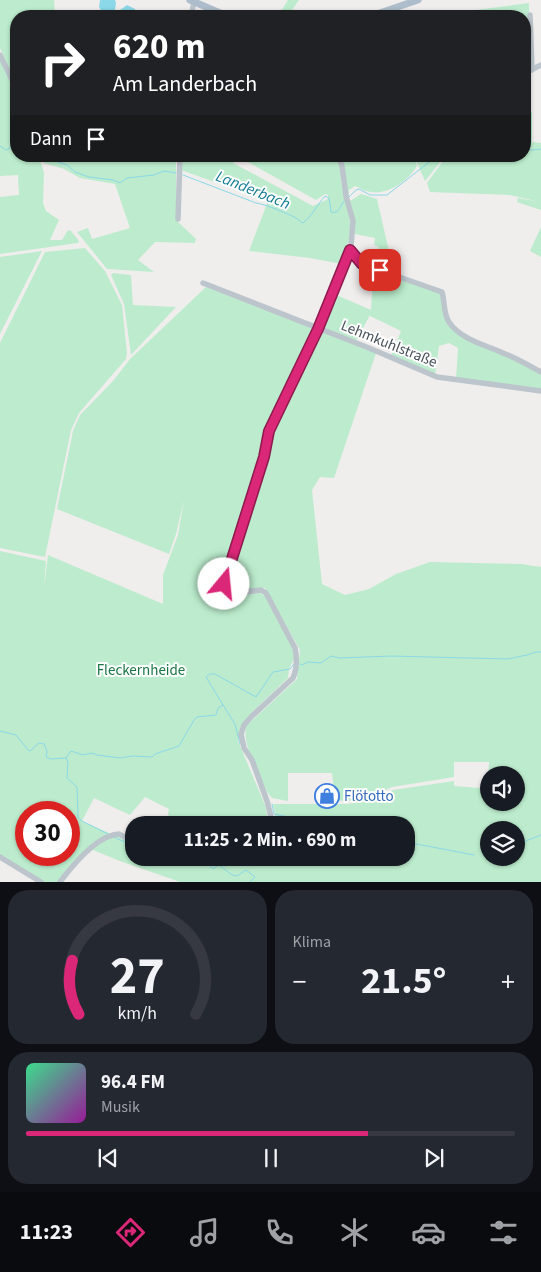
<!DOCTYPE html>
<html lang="de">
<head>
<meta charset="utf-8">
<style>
  body { margin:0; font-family:"Source Sans 3",sans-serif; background:#242831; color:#f1f3f6; height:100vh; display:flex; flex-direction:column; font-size:19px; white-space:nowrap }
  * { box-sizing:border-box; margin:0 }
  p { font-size:16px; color:#9ea1a6 }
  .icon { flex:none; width:28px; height:28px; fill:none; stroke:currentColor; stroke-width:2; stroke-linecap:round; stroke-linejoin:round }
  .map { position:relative; height:882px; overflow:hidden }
  .panel { display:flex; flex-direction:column; gap:8px; padding:8px; background:#0d0f14; flex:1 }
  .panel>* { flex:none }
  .guide { position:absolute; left:10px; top:10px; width:521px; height:152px; border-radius:20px; box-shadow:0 1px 4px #0004; background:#202124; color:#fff; overflow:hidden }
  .tools { position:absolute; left:480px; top:766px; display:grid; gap:10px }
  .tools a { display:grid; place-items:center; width:45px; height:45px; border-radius:50%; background:#171b24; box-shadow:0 1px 4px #0004; font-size:25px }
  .speed { position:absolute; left:15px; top:801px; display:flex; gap:10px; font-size:25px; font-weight:700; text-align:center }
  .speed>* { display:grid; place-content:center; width:65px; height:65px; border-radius:50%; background:#171b24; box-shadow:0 1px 4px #0004; line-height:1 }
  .speed .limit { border:8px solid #d22; background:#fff; color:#111 }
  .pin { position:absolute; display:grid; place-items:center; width:42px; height:42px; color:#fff; margin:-21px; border-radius:10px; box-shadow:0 2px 8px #0006 }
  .me { position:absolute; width:55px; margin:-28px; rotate:17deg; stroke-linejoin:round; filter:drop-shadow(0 0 4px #0008) }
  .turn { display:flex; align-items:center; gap:18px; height:105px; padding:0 20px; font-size:22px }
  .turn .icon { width:65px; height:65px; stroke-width:2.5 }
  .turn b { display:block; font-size:35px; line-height:42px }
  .then { display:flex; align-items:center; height:48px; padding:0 20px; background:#0003; gap:10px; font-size:19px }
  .big { font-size:38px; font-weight:700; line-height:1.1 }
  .panel .card { flex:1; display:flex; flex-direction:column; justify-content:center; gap:8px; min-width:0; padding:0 18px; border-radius:20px; background:#242831 }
  .panel .dial { align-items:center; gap:0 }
  .dial svg { height:130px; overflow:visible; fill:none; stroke:#363941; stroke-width:7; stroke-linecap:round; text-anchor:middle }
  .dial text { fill:#f1f3f6; stroke:none }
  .song { display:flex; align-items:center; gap:15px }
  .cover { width:60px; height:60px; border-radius:8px; background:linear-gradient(135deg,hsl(150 70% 55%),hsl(300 70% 35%)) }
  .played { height:5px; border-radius:2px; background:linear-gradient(90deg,#db2777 70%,#363941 70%) }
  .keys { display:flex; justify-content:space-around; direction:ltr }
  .heat { display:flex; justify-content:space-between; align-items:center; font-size:28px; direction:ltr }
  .panel .tiles { flex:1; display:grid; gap:8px; grid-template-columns:1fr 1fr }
  .card:last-child { grid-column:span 2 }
  .trip { position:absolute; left:125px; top:816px; width:290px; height:50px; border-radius:20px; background:#171b24; box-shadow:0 1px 4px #0004; font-weight:700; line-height:50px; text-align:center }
  .dock { display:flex; height:80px; justify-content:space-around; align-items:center; background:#090b0e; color:#9ea1a6 }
  .dock .icon { width:35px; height:35px }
  .dock .active { color:#db2777 }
  .dock b { font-size:22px; color:#f1f3f6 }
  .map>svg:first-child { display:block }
</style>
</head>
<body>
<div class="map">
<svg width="541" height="882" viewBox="0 0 541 882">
  <rect width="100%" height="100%" fill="#f0eded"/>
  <path fill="#bceccd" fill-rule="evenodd" d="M 0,0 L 54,0 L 55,16 L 16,16 L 16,84 L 0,48 Z
    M 288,0 L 299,0 L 288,16 L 278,16 Z
    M 529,3 L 529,58 L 525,58 L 525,16 L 431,16 Z
    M 0,57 L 16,90 L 16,156 L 39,156 L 44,173 L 43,203 L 46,211 L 59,220 L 50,240 L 62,240 L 68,230 L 71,231 L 79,241 L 78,243 L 0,254 L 0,197 L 19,195 L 18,175 L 0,176 Z
    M 525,112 L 532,112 L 532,142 L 541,143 L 541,210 L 517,202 L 518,198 L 540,202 L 510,195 L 430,192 L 427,183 L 443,161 L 457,156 L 525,156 Z
    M 42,156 L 176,156 L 176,220 L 196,239 L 195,243 L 155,242 L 138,260 L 154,272 L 107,269 L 77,232 L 88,228 L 92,239 L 130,228 L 115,184 L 80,178 L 64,169 L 44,163 Z
    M 182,156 L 236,156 L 233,163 L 313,206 L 328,199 L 328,195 L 325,194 L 316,200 L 237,156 L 334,156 C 344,171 339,171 342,186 C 343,196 347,204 349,213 C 352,231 348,247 342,264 L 310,258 L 249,251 L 268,201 L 181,170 Z
    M 339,156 L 413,156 L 417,166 C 407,182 386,197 366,191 C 362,190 359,187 355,186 L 349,190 L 349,196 L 347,198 Z
    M 414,156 L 453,156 L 442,160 L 425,181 Z
    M 361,194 L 377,199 L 394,273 L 364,263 L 366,257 L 377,258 L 379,247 L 374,245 L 375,238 L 355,234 L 353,212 L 350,201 Z
    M 541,227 L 541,257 L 530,251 Z
    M 85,248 L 105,271 L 122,305 L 127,353 L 126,359 L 79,413 L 71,430 L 45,557 L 0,548 L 0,343 L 45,252 Z
    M 42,251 L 2,330 L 0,334 L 0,257 Z
    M 382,272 L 441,294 L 443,313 L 452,327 L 541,373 L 541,389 L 456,379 L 458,348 L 449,343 L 439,346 L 435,375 L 391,356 L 401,331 L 370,316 L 370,315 L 356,341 L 324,329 L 321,325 L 334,294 L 371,310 L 372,291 L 377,285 Z
    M 113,273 L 131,275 L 133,305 L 176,307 L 131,355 L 124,304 L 111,275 Z
    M 206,287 L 314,329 L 285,392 L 262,456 L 217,598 L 260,593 L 265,596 L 294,651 L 294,659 L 289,669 L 288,678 L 251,713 L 241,727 L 238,741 L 265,805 L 269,825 L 172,825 L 168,814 L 169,809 L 145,797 L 130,815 L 94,798 L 82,821 L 134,844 L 134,858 L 406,858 L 406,825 L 277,825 L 273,804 L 347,804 L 368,801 L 393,790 L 454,781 L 454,786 L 481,788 L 488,779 L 489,762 L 454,762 L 454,777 L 392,787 L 367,799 L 345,801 L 335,800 L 332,773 L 288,773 L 288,801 L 272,798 L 267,792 C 259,774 242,745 246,726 L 297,679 L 300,650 L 265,588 L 230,592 L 227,585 L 266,458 L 271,432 L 320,331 L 376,353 L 334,478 L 320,477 L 312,490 L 322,584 L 345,595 L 369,589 L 396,574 L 430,562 L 521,564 L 541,567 L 541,882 L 180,882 L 120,861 L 88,848 L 58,882 L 44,882 L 0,856 L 0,551 L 46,561 L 44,589 L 48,555 L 163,604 L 163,575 L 178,535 L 184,500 L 176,534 L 169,554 L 57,509 L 73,431 L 80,415 L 113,381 L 130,359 ZM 489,775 L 516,775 L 516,802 L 489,802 ZM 26,812 L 69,812 L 69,855 L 26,855 ZM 489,830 L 516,830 L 516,858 L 489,858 Z"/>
  <path fill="#8bd8e8" d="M 100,0 L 115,0 L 116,3 L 115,10 L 111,14 L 102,12 L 99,7 Z
    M 127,5 L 135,9 L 136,16 L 119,16 L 120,10 Z"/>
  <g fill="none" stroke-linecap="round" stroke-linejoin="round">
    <path stroke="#8bd8e8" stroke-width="1" d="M 0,146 L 6,150 L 16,145
      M 525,149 L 532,150 L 541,149
      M 51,156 L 55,161 L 67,165 L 75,172 L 89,177 L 113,180 L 120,183 L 127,178 L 154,175 L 164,171 L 176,173
      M 183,175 L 256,203 C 265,204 283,212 292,216 C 296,217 299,221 303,223 C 312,216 317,205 325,196 L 329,198 L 331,212 C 340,215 340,204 345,200
      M 349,197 L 356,190 L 359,189 L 370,195 L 387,195 L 437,156
      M 300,664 L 302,665 L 308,662 L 321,663 L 331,656 L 340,658 L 391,656 L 508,659 L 527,655 L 536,652 L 541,652
      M 223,705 L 206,677 L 210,674 L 215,674 L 256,697 L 273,672 L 290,669 L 294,664
      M 0,731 L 16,735 L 28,750 L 30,751 L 39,743 L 44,744 L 47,751 L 46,757 L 51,759 L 66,758 L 68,762 L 67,778 L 77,787 L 78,817 L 82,821 L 108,834
      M 66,758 L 71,751 L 83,755 L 92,753 L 97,755 L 120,758 L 133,756 L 152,757 L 155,754 L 179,746 L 194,720 L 197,717 L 216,715 L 218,708 L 223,705 L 235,724 L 240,744
      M 272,804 L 274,814 L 326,825
      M 114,837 L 127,843 L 130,850 L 134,852
      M 406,842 L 474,855
      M 516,845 L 541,835
      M 487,857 L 489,857
      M 163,858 L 168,861 L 177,858 L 199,865 L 208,864 L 213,869 L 219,865 L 232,875 L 237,876 L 246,870 L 255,877 L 250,882"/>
    <path stroke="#bcc5cc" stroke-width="5.5" d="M 530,15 L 532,70
      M 191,16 L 194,2
      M 0,55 L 16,88
      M 525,73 L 541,65
      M 178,219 L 180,156
      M 350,250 L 362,264 L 442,292 C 445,302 443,313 449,322 C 460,339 485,345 503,353 C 516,358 528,365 541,372
      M 203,283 L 369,348 L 437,377 L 541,391
      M 273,825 L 267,801 L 252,760 L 244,748 L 241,734 L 244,725 L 252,716 L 293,678 C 297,669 297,658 295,648 L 266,593 L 261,590 L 229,594 L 226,590 L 224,584 L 264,457 L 269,431 L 318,329 L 351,246 L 353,221 L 346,196 L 342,166 L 338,156
      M 0,857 L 41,882
      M 60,882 C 72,866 97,835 119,834 L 134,842"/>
    <path stroke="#adbdcb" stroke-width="7" d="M 190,0 L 227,16
      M 371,16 L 418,0"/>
  </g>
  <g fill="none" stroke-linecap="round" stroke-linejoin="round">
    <defs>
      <path id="route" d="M 224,584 L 264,457 L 269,431 L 318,329 L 350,250 L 362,264 L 380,270"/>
    </defs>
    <use href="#route" stroke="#8e194d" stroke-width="12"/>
    <use href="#route" stroke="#db2777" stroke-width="9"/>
  </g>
  <defs>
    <symbol id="shop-ring" viewBox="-11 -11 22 22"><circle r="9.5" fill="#fff" stroke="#3f7fe0" stroke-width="1.5"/><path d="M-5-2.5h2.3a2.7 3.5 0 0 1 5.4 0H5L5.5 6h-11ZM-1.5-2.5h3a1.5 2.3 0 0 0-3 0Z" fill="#3f7fe0"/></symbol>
  </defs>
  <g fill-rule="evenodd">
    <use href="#shop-ring" x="313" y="782" width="28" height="28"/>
  </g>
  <g text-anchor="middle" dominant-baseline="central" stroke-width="4" stroke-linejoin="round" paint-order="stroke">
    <g font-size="15" fill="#465159" stroke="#fff">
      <text transform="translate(389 344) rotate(22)">Lehmkuhlstraße</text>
    </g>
    <g font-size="15" fill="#1a7745" stroke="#fff">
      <text x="141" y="670">Fleckernheide</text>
    </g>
    <g font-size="15" fill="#366cbe" stroke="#fff" text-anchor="start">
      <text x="344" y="796">Flötotto</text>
    </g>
    <g font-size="16" font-style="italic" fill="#127c93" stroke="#fff">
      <text transform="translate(253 190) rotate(22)">Landerbach</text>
    </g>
  </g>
</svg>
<div class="tools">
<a><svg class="icon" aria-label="sound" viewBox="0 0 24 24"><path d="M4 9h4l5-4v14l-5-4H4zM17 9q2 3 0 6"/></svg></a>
<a><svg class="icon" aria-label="layers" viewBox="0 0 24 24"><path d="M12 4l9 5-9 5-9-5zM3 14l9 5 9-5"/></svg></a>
</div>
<div class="speed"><div class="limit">30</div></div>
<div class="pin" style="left:380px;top:270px;background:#d93025"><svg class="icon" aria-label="arrive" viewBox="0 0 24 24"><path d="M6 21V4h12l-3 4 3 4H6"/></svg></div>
<svg class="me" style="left:224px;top:584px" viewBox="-20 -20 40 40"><circle r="19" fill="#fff"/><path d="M0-13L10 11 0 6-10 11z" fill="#db2777"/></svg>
<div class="trip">11:25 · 2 Min. · 690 m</div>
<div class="guide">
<div class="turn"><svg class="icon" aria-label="right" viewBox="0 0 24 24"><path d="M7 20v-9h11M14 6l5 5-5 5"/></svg><div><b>620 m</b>Am Landerbach</div></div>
<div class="then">Dann<svg class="icon" aria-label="arrive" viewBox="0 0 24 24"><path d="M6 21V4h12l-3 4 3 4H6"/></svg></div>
</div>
</div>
<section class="panel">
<div class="tiles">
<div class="card dial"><svg viewBox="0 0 100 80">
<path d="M14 69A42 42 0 1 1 86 69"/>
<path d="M14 69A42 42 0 0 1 10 36" stroke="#db2777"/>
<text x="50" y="56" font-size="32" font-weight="700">27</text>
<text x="50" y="72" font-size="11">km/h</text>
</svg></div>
<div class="card"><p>Klima</p>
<div class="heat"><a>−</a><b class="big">21.5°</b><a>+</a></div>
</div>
<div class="card">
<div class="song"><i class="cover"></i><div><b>96.4 FM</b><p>Musik</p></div></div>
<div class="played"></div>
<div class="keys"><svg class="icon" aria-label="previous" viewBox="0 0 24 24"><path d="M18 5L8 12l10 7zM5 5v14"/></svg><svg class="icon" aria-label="pause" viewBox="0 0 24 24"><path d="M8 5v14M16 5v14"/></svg><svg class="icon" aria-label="next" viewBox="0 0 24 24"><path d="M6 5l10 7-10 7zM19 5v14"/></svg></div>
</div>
</div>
</section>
<nav class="dock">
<b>11:23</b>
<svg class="icon active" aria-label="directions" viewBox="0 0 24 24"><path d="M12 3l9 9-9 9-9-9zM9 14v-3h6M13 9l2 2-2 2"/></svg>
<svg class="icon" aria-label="music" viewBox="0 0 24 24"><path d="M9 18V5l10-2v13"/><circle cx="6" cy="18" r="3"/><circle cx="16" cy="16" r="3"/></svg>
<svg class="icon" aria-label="phone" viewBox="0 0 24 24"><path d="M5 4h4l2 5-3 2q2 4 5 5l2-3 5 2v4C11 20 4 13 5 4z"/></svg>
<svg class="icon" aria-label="climate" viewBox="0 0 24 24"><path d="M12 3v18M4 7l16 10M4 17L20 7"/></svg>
<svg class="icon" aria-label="car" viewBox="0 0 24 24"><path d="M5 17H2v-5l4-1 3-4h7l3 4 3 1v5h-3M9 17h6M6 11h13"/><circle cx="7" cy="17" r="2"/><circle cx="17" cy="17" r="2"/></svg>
<svg class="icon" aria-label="filters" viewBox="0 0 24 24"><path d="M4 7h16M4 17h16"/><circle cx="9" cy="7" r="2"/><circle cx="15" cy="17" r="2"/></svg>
</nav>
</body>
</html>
